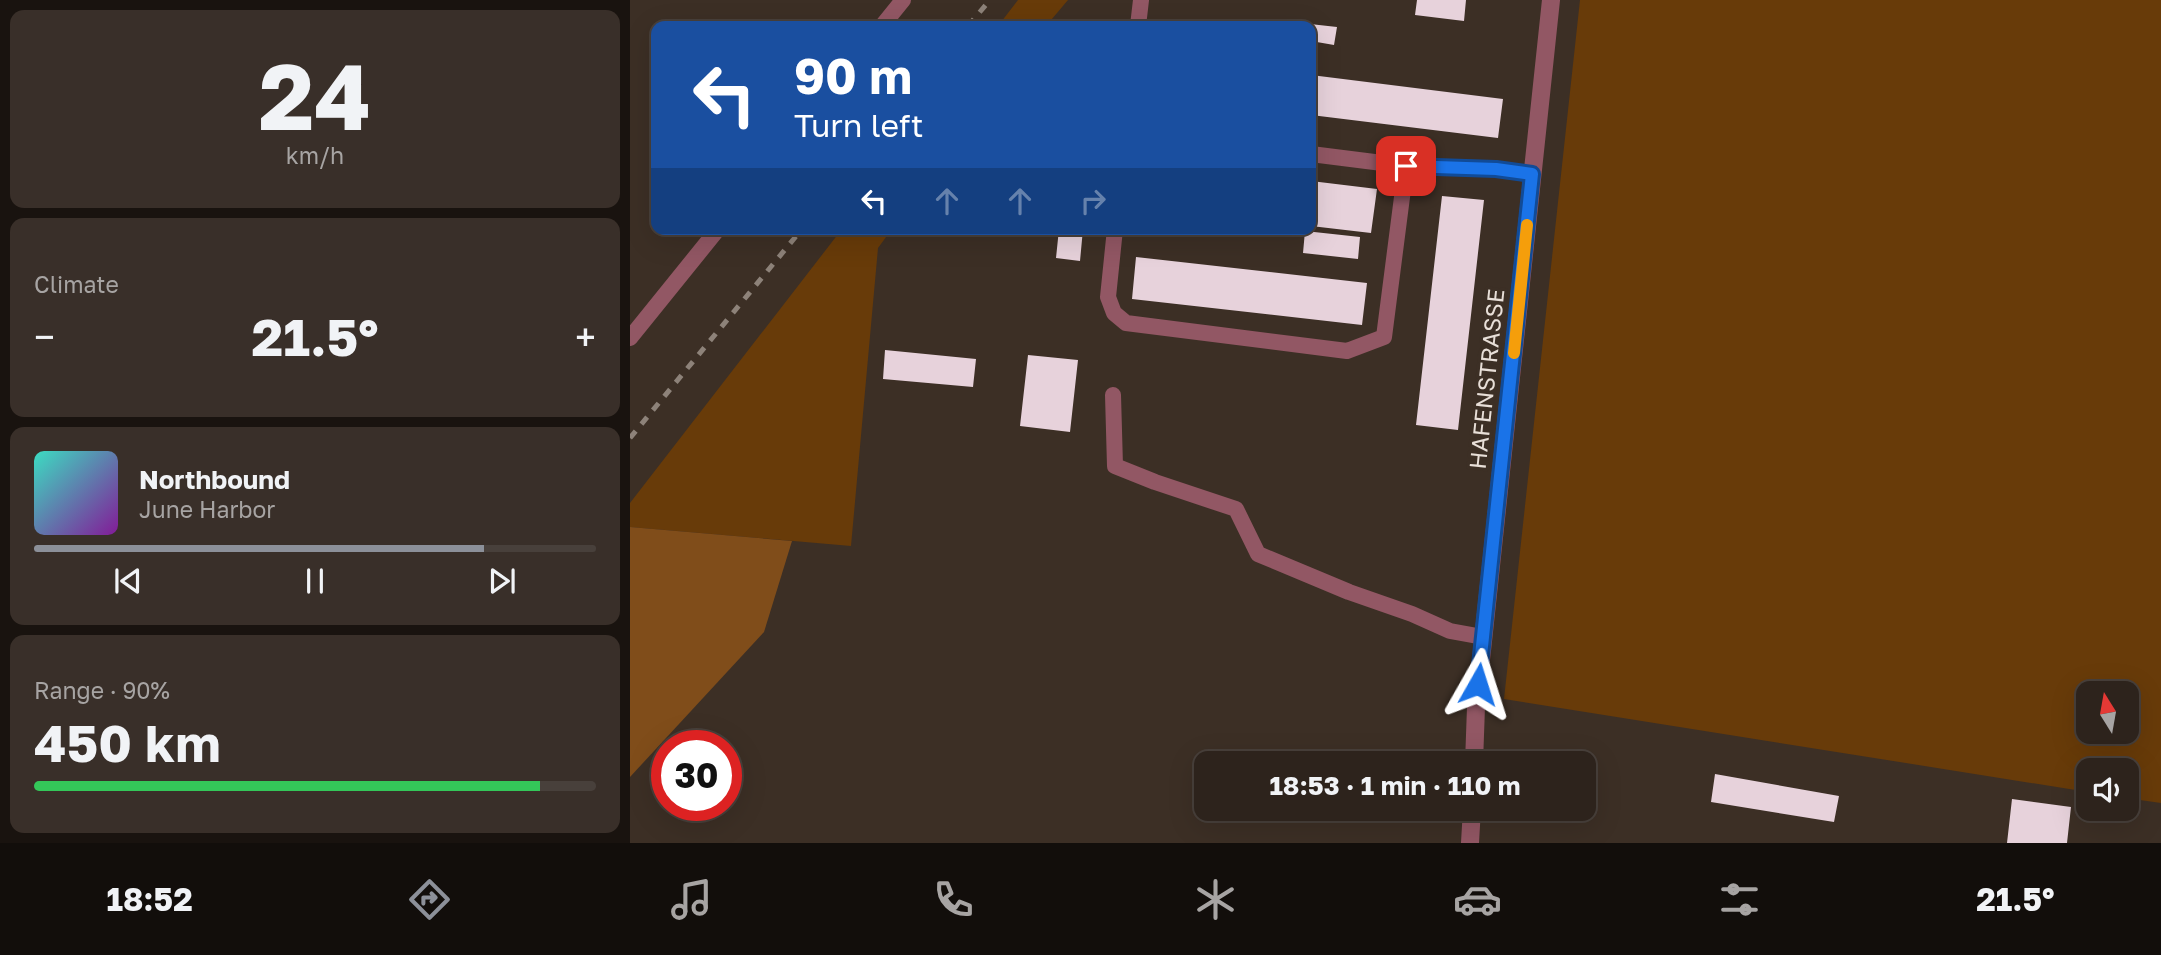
<!DOCTYPE html>
<html lang="en">
<head>
<meta charset="utf-8">
<style>
  body { margin:0; font-family:"Golos Text",sans-serif; background:#392f29; color:#f1f3f6; height:100vh; display:flex; flex-direction:column; font-size:26px; white-space:nowrap }
  * { box-sizing:border-box; margin:0 }
  p { font-size:23px; color:#a7a4a3 }
  .icon { flex:none; width:38px; height:38px; fill:none; stroke:currentColor; stroke-width:2; stroke-linecap:round; stroke-linejoin:round }
  .map { position:relative; flex:1; overflow:hidden }
  .sheet { display:flex; flex-direction:column; gap:10px; padding:10px; background:#19130f; width:630px }
  .sheet>* { flex:none }
  .hud { position:absolute; left:21px; top:21px; width:665px; height:214px; border-radius:14px; box-shadow:0 7px 28px #0002,0 0 0 2px #48403b; background:#1a4fa0; color:#fff; overflow:hidden }
  .needle { width:46px; rotate:349deg }
  .tools { position:absolute; left:1446px; top:681px; display:grid; gap:14px }
  .tools a { display:grid; place-items:center; width:63px; height:63px; border-radius:14px; background:#2d231c; box-shadow:0 7px 28px #0002,0 0 0 2px #48403b; font-size:35px }
  .speed { position:absolute; left:21px; top:730px; display:flex; gap:14px; font-size:35px; font-weight:700; text-align:center }
  .speed>* { display:grid; place-content:center; width:91px; height:91px; border-radius:50%; background:#2d231c; box-shadow:0 7px 28px #0002,0 0 0 2px #48403b; line-height:1 }
  .speed .limit { border:10px solid #d22; background:#fff; color:#111 }
  .pin { position:absolute; display:grid; place-items:center; width:60px; height:60px; color:#fff; margin:-30px; border-radius:14px; box-shadow:0 4px 10px #0006 }
  .me { position:absolute; width:77px; margin:-38px; rotate:6deg; stroke-linejoin:round; filter:drop-shadow(0 0 5px #0008) }
  .turn { display:flex; align-items:center; gap:24px; height:147px; padding:0 28px; font-size:32px }
  .turn .icon { width:91px; height:91px; stroke-width:2.5 }
  .turn b { display:block; font-size:49px; line-height:60px }
  .lanes { display:flex; align-items:center; height:66px; padding:0 28px; background:#0003; justify-content:center; gap:35px; direction:ltr }
  .lanes .off { opacity:.35 }
  .big { font-size:52px; font-weight:700; line-height:1.1 }
  .sheet .widget { flex:1; display:flex; flex-direction:column; justify-content:center; gap:10px; min-width:0; padding:0 24px; border-radius:14px; background:#392f29 }
  .sheet .dial { align-items:center; gap:0 }
  .dial b { font-size:91px; line-height:1 }
  .song { display:flex; align-items:center; gap:21px }
  .cover { width:84px; height:84px; border-radius:10px; background:linear-gradient(135deg,hsl(170 70% 55%),hsl(290 70% 35%)) }
  .played { height:7px; border-radius:4px; background:linear-gradient(90deg,#8c9099 80%,#48403b 80%) }
  .keys { display:flex; justify-content:space-around; direction:ltr }
  .heat { display:flex; justify-content:space-between; align-items:center; font-size:38px; direction:ltr }
  .charge { height:10px; border-radius:5px; background:linear-gradient(90deg,#34c759 90%,#48403b 0) }
  .trip { position:absolute; left:564px; top:751px; width:402px; height:70px; border-radius:14px; background:#2d231c; box-shadow:0 7px 28px #0002,0 0 0 2px #48403b; font-weight:700; line-height:70px; text-align:center }
  .dock { display:flex; height:112px; justify-content:space-around; align-items:center; background:#120e0b; color:#a7a4a3 }
  .dock .icon { width:49px; height:49px }
  .dock .selected { color:#8c9099 }
  .dock b { font-size:32px; color:#f1f3f6 }
  main { display:flex; flex:1; min-height:0 }
  .map>svg:first-child { display:block }
</style>
</head>
<body>
<main>
<section class="sheet">
<div class="widget dial"><b>24</b><p>km/h</p></div>
<div class="widget"><p>Climate</p>
<div class="heat"><a>−</a><b class="big">21.5°</b><a>+</a></div>
</div>
<div class="widget">
<div class="song"><i class="cover"></i><div><b>Northbound</b><p>June Harbor</p></div></div>
<div class="played"></div>
<div class="keys"><svg class="icon" aria-label="previous" viewBox="0 0 24 24"><path d="M18 5L8 12l10 7zM5 5v14"/></svg><svg class="icon" aria-label="pause" viewBox="0 0 24 24"><path d="M8 5v14M16 5v14"/></svg><svg class="icon" aria-label="next" viewBox="0 0 24 24"><path d="M6 5l10 7-10 7zM19 5v14"/></svg></div>
</div>
<div class="widget"><p>Range · 90%</p><b class="big">450 km</b><div class="charge"></div></div>
</section>
<div class="map">
<svg width="1531" height="843" viewBox="0 0 1531 843">
  <rect width="100%" height="100%" fill="#3c2f25"/>
  <path fill="#683b09" fill-rule="evenodd" d="M 388,0 L 438,0 L 416,26 L 368,26 Z
    M 950,0 L 1531,0 L 1531,803 L 1496,798 L 1496,770 L 1458,770 L 1458,792 L 874,699 ZM 1496,693 L 1496,732 L 1458,732 L 1458,693 Z
    M 212,229 L 262,229 L 248,248 L 221,546 L 0,527 L 0,503 Z"/>
  <path fill="#804d1a" d="M 0,527 L 162,541 L 134,632 L 0,777 Z"/>
  <path fill="#e7d2db" d="M 787,0 L 836,0 L 834,21 L 785,15 Z
    M 680,24 L 707,27 L 704,45 L 681,41 Z
    M 681,75 L 873,99 L 868,138 L 681,115 Z
    M 681,181 L 747,189 L 741,233 L 681,226 Z
    M 812,196 L 854,200 L 828,430 L 786,425 Z
    M 429,229 L 453,229 L 450,261 L 426,258 Z
    M 675,231 L 730,237 L 728,259 L 673,253 Z
    M 506,257 L 737,283 L 732,325 L 502,299 Z
    M 255,350 L 346,359 L 343,387 L 253,379 Z
    M 398,355 L 448,360 L 440,432 L 390,426 Z
    M 1085,774 L 1209,796 L 1204,822 L 1081,802 Z
    M 1382,799 L 1441,807 L 1437,843 L 1377,843 Z"/>
  <g fill="none" stroke-linecap="round" stroke-linejoin="round">
    <path stroke="#925764" stroke-width="16" d="M 252,26 L 273,0
      M 508,26 L 511,0
      M 681,154 L 776,166 L 866,169 L 902,174
      M 485,229 L 478,297 L 484,313 L 496,323 L 717,351 L 754,337 L 776,166
      M 0,338 L 88,229
      M 483,395 L 485,466 L 525,482 L 606,509 L 628,554 L 719,592 L 782,614 L 820,631 L 853,637"/>
    <path stroke="#925764" stroke-width="18" d="M 844,763 L 846,707 L 921,0
      M 840,843 L 842,808"/>
    <path stroke="#8d8279" stroke-width="5" stroke-dasharray="9 9" stroke-linecap="butt" d="M 338,26 L 360,0
      M 0,438 L 172,229"/>
  </g>
  <g fill="none" stroke-linecap="round" stroke-linejoin="round">
    <defs>
      <path id="route" d="M 776,166 L 866,169 L 902,174 L 848,684"/>
    </defs>
    <use href="#route" stroke="#114b97" stroke-width="18"/>
    <use href="#route" stroke="#1a73e8" stroke-width="12"/>
    <path stroke="#f59e0b" stroke-width="12" d="M 884,353 L 897,225"/>
  </g>
  <g text-anchor="middle" dominant-baseline="central" stroke-width="7" stroke-linejoin="round" paint-order="stroke">
    <g font-size="23" fill="#e8dfd8" stroke="#3c2f25">
      <text transform="translate(856 379) rotate(-84)">HAFENSTRASSE</text>
    </g>
  </g>
</svg>
<div class="tools">
<a><svg class="needle" viewBox="-14 -14 28 28"><path d="M0-13l5 13h-10z" fill="#e53935"/><path d="M0 13l5-13h-10z" fill="#a7a4a3"/></svg></a>
<a><svg class="icon" aria-label="sound" viewBox="0 0 24 24"><path d="M4 9h4l5-4v14l-5-4H4zM17 9q2 3 0 6"/></svg></a>
</div>
<div class="speed"><div class="limit">30</div></div>
<div class="pin" style="left:776px;top:166px;background:#d93025"><svg class="icon" aria-label="arrive" viewBox="0 0 24 24"><path d="M6 21V4h12l-3 4 3 4H6"/></svg></div>
<svg class="me" style="left:848px;top:684px" viewBox="-20 -20 40 40"><path d="M0-17L14 15 0 8-14 15z" fill="#1a73e8" stroke="#fff" stroke-width="4"/></svg>
<div class="trip">18:53 · 1 min · 110 m</div>
<div class="hud">
<div class="turn"><svg class="icon" aria-label="left" viewBox="0 0 24 24"><path d="M17 20v-9H6M10 6l-5 5 5 5"/></svg><div><b>90 m</b>Turn left</div></div>
<div class="lanes"><svg class="icon" aria-label="left" viewBox="0 0 24 24"><path d="M17 20v-9H6M10 6l-5 5 5 5"/></svg><svg class="icon off" aria-label="ahead" viewBox="0 0 24 24"><path d="M12 20V5M6 11l6-6 6 6"/></svg><svg class="icon off" aria-label="ahead" viewBox="0 0 24 24"><path d="M12 20V5M6 11l6-6 6 6"/></svg><svg class="icon off" aria-label="right" viewBox="0 0 24 24"><path d="M7 20v-9h11M14 6l5 5-5 5"/></svg></div>
</div>
</div>
</main>
<nav class="dock">
<b>18:52</b>
<svg class="icon selected" aria-label="directions" viewBox="0 0 24 24"><path d="M12 3l9 9-9 9-9-9zM9 14v-3h6M13 9l2 2-2 2"/></svg>
<svg class="icon" aria-label="music" viewBox="0 0 24 24"><path d="M9 18V5l10-2v13"/><circle cx="6" cy="18" r="3"/><circle cx="16" cy="16" r="3"/></svg>
<svg class="icon" aria-label="phone" viewBox="0 0 24 24"><path d="M5 4h4l2 5-3 2q2 4 5 5l2-3 5 2v4C11 20 4 13 5 4z"/></svg>
<svg class="icon" aria-label="climate" viewBox="0 0 24 24"><path d="M12 3v18M4 7l16 10M4 17L20 7"/></svg>
<svg class="icon" aria-label="car" viewBox="0 0 24 24"><path d="M5 17H2v-5l4-1 3-4h7l3 4 3 1v5h-3M9 17h6M6 11h13"/><circle cx="7" cy="17" r="2"/><circle cx="17" cy="17" r="2"/></svg>
<svg class="icon" aria-label="filters" viewBox="0 0 24 24"><path d="M4 7h16M4 17h16"/><circle cx="9" cy="7" r="2"/><circle cx="15" cy="17" r="2"/></svg>
<b>21.5°</b>
</nav>
</body>
</html>
